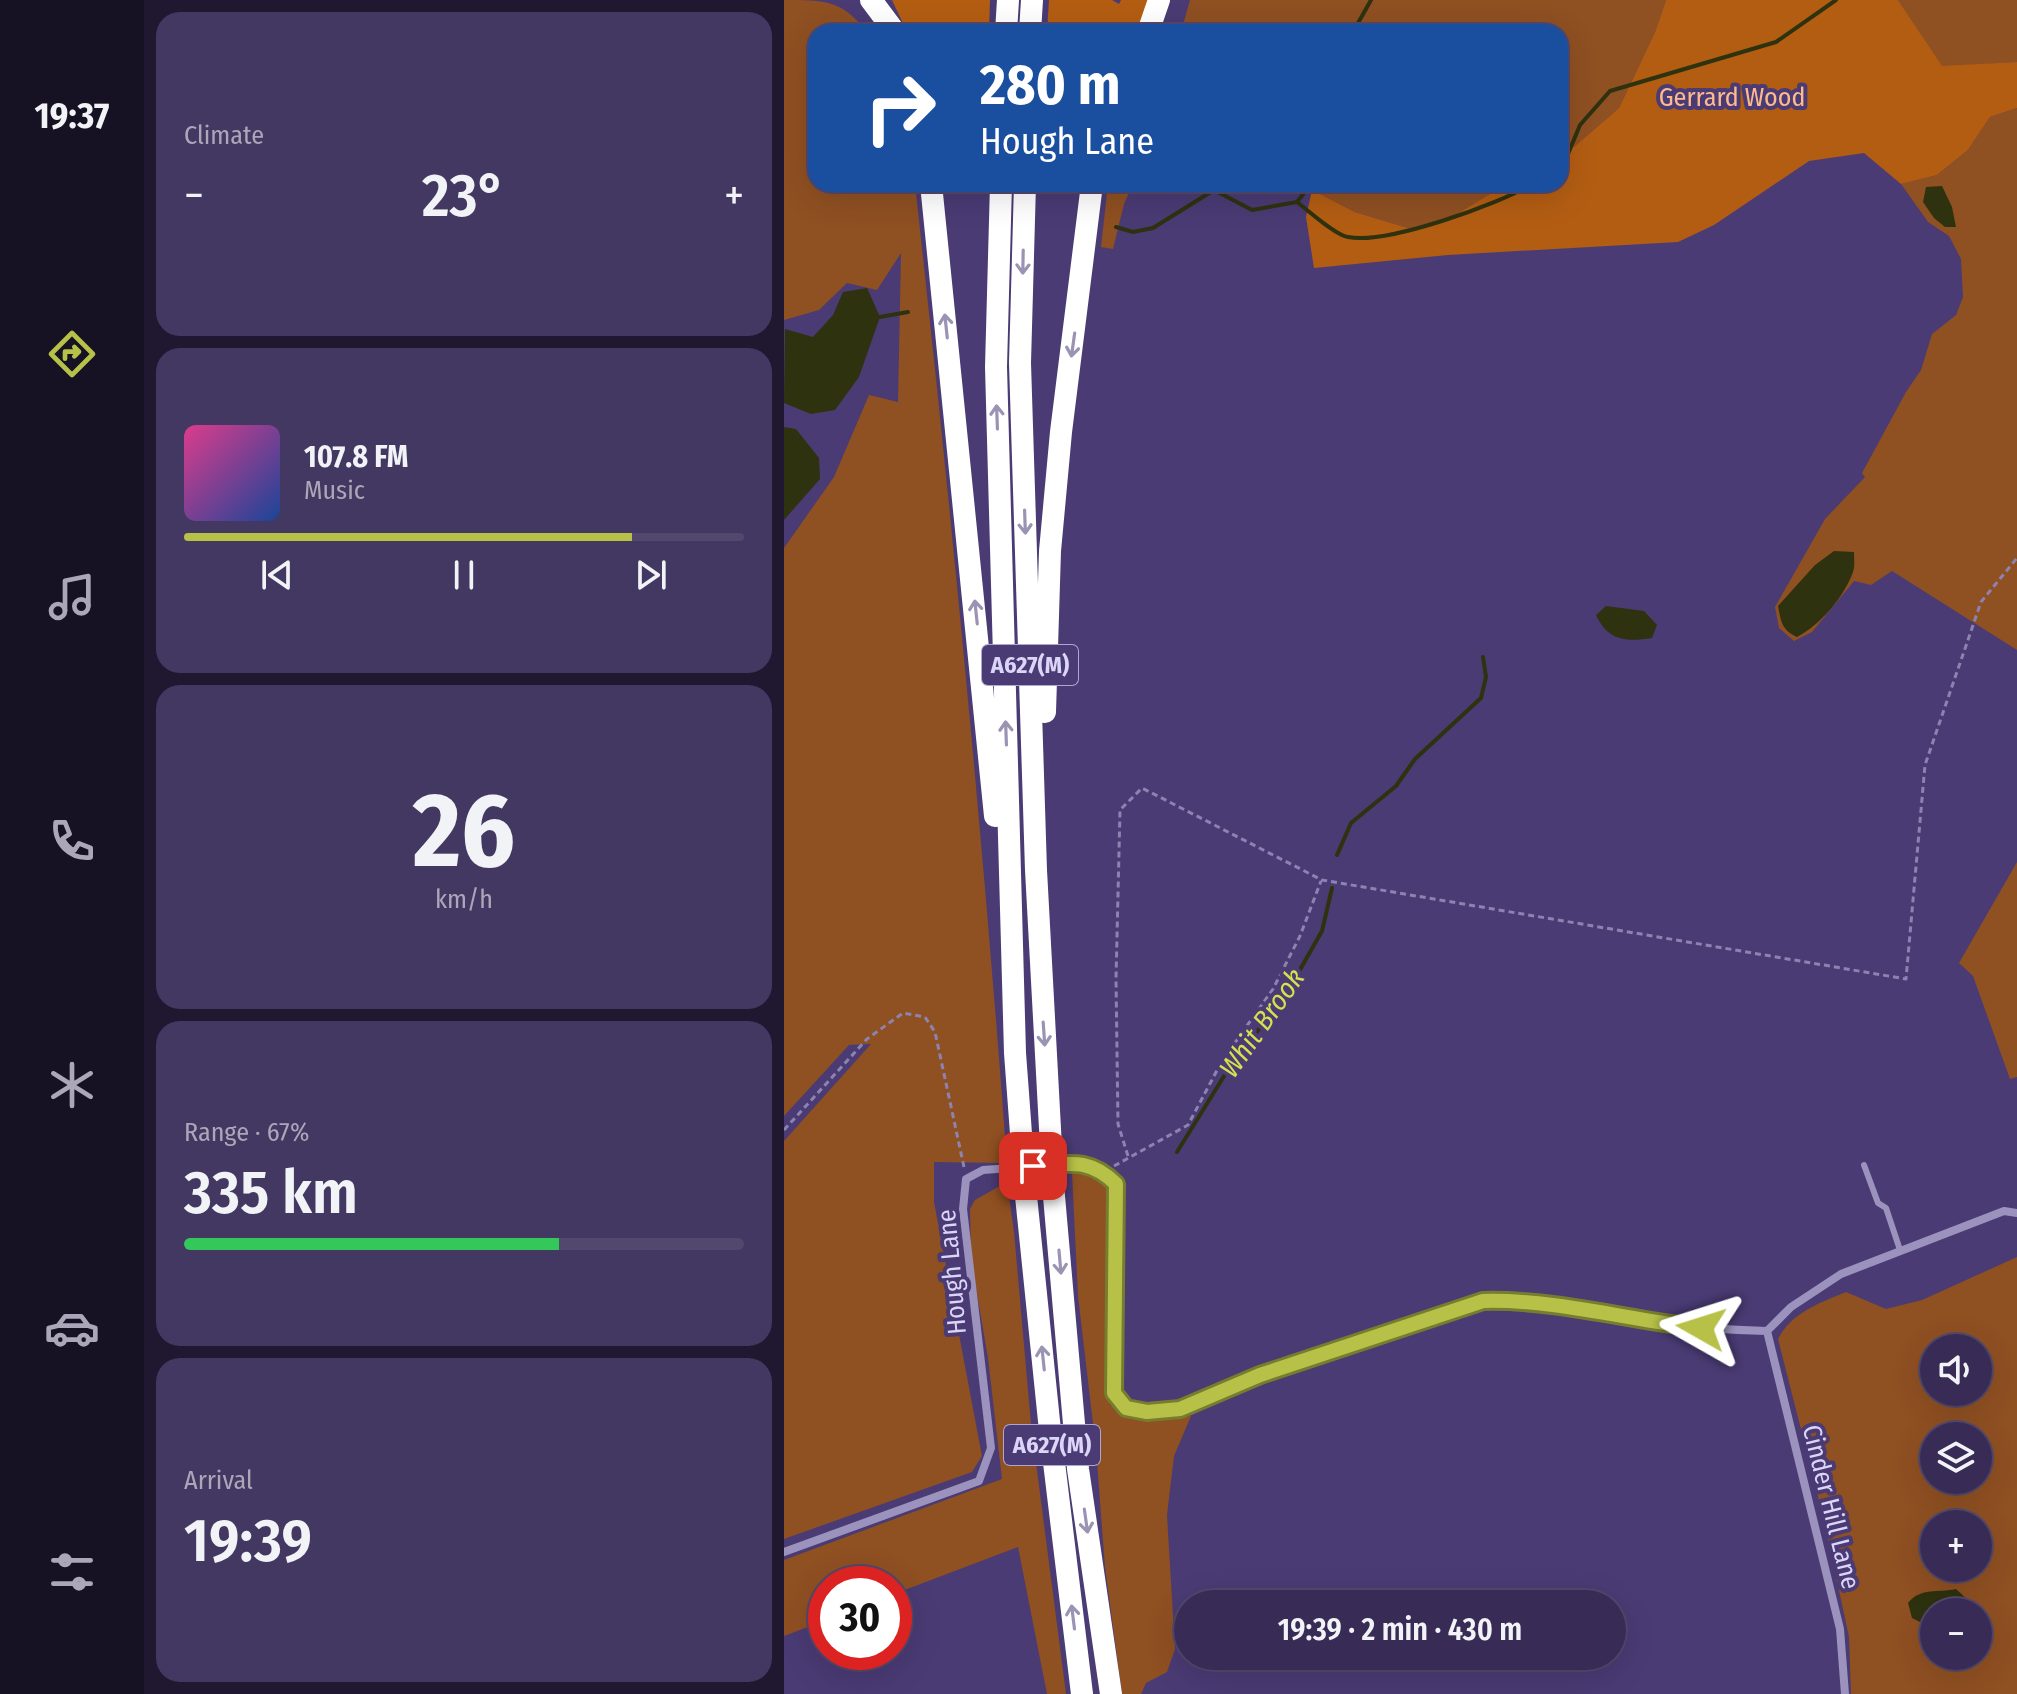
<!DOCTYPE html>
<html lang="en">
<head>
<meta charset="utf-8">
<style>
  body { margin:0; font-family:"Fira Sans Condensed",sans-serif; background:#433861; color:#f1f3f6; height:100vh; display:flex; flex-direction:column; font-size:30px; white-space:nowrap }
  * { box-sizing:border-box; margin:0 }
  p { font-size:26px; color:#aba7ba }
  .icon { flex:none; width:44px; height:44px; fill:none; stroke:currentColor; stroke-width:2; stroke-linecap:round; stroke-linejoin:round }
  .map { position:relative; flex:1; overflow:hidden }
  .sheet { display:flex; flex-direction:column; gap:12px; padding:12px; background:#1f1830; width:640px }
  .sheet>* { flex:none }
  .guide { position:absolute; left:24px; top:24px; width:760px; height:168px; border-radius:24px; box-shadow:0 8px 32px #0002,0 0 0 2px #52486d; background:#1a4fa0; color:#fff; overflow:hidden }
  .fabs { position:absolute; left:1136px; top:1334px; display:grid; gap:16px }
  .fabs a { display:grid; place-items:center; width:72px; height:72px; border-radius:50%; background:#382c57; box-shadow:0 8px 32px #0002,0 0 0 2px #52486d; font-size:40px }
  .speed { position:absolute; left:24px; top:1566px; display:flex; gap:16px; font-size:40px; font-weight:700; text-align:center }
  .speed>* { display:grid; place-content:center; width:104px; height:104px; border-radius:50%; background:#382c57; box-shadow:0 8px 32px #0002,0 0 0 2px #52486d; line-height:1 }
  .speed .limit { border:12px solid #d22; background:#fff; color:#111 }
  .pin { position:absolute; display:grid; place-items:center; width:68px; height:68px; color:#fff; margin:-34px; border-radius:16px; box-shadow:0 4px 12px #0006 }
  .me { position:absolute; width:88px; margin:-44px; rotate:276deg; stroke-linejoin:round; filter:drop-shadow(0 0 6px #0008) }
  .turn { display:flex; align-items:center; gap:28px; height:168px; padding:0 40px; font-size:36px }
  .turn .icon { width:104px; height:104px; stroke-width:2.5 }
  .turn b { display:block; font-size:56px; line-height:68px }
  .big { font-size:60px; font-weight:600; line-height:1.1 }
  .sheet .widget { flex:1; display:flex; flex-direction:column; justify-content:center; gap:12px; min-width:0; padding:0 28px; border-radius:24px; background:#433861 }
  .sheet .dial { align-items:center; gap:0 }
  .dial b { font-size:104px; line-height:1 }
  .song { display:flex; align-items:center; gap:24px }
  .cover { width:96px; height:96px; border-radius:12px; background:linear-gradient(135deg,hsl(330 70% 55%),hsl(220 70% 35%)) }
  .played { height:8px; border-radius:4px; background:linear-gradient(90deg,#b7c148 80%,#52486d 80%) }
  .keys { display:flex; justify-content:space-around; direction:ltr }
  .heat { display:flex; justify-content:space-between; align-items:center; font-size:44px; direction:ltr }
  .charge { height:12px; border-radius:6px; background:linear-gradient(90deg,#34c759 67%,#52486d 0) }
  .trip { position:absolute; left:390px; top:1590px; width:452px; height:80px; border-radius:40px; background:#382c57; box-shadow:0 8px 32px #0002,0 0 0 2px #52486d; font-weight:600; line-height:80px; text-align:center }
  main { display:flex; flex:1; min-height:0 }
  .dock { display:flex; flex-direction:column; width:144px; justify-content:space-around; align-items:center; background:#161223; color:#aba7ba }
  .dock .icon { width:56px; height:56px }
  .dock .selected { color:#b7c148 }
  .dock b { font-size:36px; color:#f1f3f6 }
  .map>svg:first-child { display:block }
</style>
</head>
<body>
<main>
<nav class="dock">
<b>19:37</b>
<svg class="icon selected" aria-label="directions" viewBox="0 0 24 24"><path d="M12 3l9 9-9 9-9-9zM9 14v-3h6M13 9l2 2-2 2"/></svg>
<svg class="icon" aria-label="music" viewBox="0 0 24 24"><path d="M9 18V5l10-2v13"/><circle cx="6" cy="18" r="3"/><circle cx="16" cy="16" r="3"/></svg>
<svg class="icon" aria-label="phone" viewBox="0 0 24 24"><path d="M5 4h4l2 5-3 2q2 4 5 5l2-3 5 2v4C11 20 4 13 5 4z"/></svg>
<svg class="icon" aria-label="climate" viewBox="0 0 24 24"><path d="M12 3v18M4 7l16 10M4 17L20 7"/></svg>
<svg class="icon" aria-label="car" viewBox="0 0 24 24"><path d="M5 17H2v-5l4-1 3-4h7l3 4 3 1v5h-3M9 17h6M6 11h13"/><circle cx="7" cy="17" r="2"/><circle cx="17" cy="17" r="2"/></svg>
<svg class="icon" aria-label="filters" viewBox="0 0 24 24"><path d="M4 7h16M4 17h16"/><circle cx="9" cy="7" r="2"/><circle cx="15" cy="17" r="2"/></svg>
</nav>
<section class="sheet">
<div class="widget"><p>Climate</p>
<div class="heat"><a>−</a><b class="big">23°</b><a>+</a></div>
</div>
<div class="widget">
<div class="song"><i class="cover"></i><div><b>107.8 FM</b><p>Music</p></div></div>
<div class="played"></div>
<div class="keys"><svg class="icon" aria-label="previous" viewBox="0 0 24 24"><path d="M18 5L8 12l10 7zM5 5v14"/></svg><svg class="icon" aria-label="pause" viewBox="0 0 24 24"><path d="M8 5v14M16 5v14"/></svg><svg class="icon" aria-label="next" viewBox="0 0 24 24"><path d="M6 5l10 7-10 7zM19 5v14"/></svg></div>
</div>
<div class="widget dial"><b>26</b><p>km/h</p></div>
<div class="widget"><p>Range · 67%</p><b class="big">335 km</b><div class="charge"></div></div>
<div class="widget"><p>Arrival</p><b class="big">19:39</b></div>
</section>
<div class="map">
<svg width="1233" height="1694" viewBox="0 0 1233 1694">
  <rect width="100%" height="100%" fill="#4a3b74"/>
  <path fill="#8f5022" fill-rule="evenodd" d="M 0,0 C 42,0 58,0 83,32 L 32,32 L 32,184 L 106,184 L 108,187 L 108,184 L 131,184 C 167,510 199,836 223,1163 L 150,1162 L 150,1202 L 198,1456 L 188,1472 L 0,1539 L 0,1141 L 87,1044 L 65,1045 L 0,1116 L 0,548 L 50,477 L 85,395 L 114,402 L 117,253 L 93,290 L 63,283 L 35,310 L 0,320 Z
    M 406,0 L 882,0 L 871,32 L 835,108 L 791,146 L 776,154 L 776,32 L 533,32 L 524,28 L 521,32 L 397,32 Z
    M 1114,0 L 1233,0 L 1233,62 L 1158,67 Z
    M 1233,108 L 1233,650 L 1108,571 L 1087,585 L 1070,581 L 1028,632 L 1010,641 L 995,628 L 991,607 L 1041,519 L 1081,477 L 1078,473 L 1122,392 L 1137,370 L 1148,334 L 1172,315 L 1179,297 L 1177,259 L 1165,236 L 1144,222 L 1117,184 L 1153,175 L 1184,150 L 1206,117 Z
    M 324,184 L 349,184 L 340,204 L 329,249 L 317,247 Z
    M 530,184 L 722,184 L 668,217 L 624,228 L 571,212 L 528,190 Z
    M 1233,862 L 1233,1077 L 1226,1079 L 1189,976 L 1175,963 Z
    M 293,1171 L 313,1174 L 326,1192 L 328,1236 L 323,1364 L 326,1405 L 363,1418 L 407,1416 L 390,1456 L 383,1515 L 391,1649 L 383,1672 L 362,1683 L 357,1694 L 338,1694 L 321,1567 L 312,1449 L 294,1296 L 288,1172 Z
    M 223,1182 L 230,1232 L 247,1424 L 282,1694 L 263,1694 L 234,1547 L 110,1594 L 110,1584 L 42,1584 L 42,1620 L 0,1636 L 0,1560 L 218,1479 L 204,1358 L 187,1259 L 186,1209 L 191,1200 Z
    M 1233,1257 L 1233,1694 L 1067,1694 L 1065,1637 L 1039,1516 L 994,1339 C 1008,1312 1036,1303 1062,1292 L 1102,1309 L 1138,1300 ZM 1150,1348 L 1194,1348 L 1194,1392 L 1150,1392 ZM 1150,1436 L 1194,1436 L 1194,1480 L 1150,1480 ZM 1150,1524 L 1194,1524 L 1194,1568 L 1150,1568 ZM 1150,1612 L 1194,1612 L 1194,1656 L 1150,1656 Z"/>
  <path fill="#b35d13" d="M 108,0 L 206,0 L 205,32 L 123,32 Z
    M 265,0 L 328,0 L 335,4 L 337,0 L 365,0 L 352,32 L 263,32 Z
    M 882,0 L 1114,0 L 1158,66 L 1233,62 L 1233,108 L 1206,117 L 1184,150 L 1153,175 L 1117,184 L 1080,153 L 1025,161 L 930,225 L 894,242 L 664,255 L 530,268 L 522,217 L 528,190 L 571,212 L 624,228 L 668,217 L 722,184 L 776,184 L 776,154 L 791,146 L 835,108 L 871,32 Z"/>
  <path fill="#2f320f" d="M 1158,186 L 1168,207 L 1172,227 L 1161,227 L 1150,218 L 1139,202 L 1142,187 Z
    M 83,288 L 96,317 L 75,377 L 51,410 L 27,414 L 0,403 L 1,329 L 29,337 L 49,315 L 59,292 Z
    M 0,427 L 12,429 L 35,458 L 36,479 L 0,520 Z
    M 1050,551 L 1070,552 C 1070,558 1071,566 1069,572 C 1060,597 1036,625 1013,637 C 998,630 997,622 994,606 L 1031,565 Z
    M 822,606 L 860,611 L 873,625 L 868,638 C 842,642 824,641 812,615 Z
    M 1172,1589 L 1185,1601 L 1183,1612 L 1150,1612 L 1150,1629 L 1128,1618 L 1124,1603 C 1137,1587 1154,1593 1172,1589 Z"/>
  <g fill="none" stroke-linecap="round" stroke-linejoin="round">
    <path stroke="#2f320f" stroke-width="4" d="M 569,32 L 587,0
      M 776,167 L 779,166 L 796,125 L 826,91 L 992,42 L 1052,0
      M 513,202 L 527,184
      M 332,227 L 349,232 L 369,228 L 430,190 L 468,210 L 513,202 C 525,211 551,235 564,237 C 602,245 715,204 748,184
      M 96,317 L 124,312
      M 553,855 L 567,823 L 612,786 L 631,759 L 697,698 L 702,677 L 699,657
      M 393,1152 L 442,1073 L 505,989 L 538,931 L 548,888"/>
    <path stroke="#8d83b1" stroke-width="3" stroke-dasharray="6 4" stroke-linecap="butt" d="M 0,1130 L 83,1039 L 119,1013 L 141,1017 L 151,1032 L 180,1167
      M 344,1156 L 334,1124 L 332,979 L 336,810 L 358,788 L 538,880 L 1122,979 L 1141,765 L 1197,602 L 1233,558
      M 330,1166 L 404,1125 L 438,1061 L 489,989 L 516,936 L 537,881"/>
    <path stroke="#9b93bd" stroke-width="6" d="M 1080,1165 L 1094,1203 L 1102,1208 L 1116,1250"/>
    <path stroke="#9b93bd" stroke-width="8" d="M 983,1331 L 1056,1629 L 1061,1694
      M 983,1331 L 1007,1307 L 1057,1274 L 1220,1211 L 1233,1213
      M 0,1552 L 195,1481 L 207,1448 L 179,1209 L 182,1179 L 199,1170 L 300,1163 L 320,1172 L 332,1184 L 330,1393 L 342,1408 L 363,1412 L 396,1409 L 476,1375 L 699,1301 C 755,1299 809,1315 865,1322 C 904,1327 943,1330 983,1331"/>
    <path stroke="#fff" stroke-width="22" d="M 87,0 L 111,32
      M 222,32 L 224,0
      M 246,32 L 248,0
      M 364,32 L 375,0
      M 147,184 L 211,816
      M 217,184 L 212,367 L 231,1053 L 238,1147
      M 241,184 L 236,363 L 252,870 L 267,1147
      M 261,712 L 266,551 L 277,432 L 308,184
      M 269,1185 L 294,1469 L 327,1694
      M 242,1196 L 265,1421 L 298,1694"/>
    <path stroke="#fff" stroke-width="22" d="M 238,1147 L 242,1196
      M 267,1147 L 269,1185"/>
  </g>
  <defs><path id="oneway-shaft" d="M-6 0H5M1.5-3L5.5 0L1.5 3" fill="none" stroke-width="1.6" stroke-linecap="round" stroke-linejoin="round" transform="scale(2)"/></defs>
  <g stroke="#9b93b3">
    <use href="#oneway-shaft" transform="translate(239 262) rotate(91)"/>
    <use href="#oneway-shaft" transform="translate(162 326) rotate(-96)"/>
    <use href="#oneway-shaft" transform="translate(289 345) rotate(98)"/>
    <use href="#oneway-shaft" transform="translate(213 417) rotate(-92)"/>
    <use href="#oneway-shaft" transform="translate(241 522) rotate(88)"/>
    <use href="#oneway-shaft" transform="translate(192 612) rotate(-96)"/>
    <use href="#oneway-shaft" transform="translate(222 733) rotate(-92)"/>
    <use href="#oneway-shaft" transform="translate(260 1034) rotate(86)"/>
    <use href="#oneway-shaft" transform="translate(276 1262) rotate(85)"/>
    <use href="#oneway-shaft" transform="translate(259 1358) rotate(-96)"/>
    <use href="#oneway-shaft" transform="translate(302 1521) rotate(82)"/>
    <use href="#oneway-shaft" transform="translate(289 1617) rotate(-97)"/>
  </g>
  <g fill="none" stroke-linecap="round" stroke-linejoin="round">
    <defs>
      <path id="route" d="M 249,1166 C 285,1164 305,1157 332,1184 L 330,1393 L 342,1408 L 363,1412 L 396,1409 L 476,1375 L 699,1301 C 771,1299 845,1320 917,1328"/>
    </defs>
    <use href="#route" stroke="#777d2f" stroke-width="20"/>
    <use href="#route" stroke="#b7c148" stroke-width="14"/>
  </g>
  <g text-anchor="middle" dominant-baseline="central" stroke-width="8" stroke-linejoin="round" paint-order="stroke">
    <g fill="#4a3b74" stroke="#b0a7d0" stroke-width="2">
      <rect x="198" y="645" width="96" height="40" rx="6"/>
      <rect x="220" y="1425" width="96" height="40" rx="6"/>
    </g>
    <g font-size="24" font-weight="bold" fill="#dbd5f7">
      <text x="246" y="665">A627(M)</text>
      <text x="268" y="1445">A627(M)</text>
    </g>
    <g font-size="26" fill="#feb98c" stroke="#4a3b74">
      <text x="948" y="97">Gerrard Wood</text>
    </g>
    <g font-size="26" fill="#dbd5f7" stroke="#4a3b74">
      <text transform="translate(168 1272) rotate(-95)">Hough Lane</text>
      <text transform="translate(1047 1507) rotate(76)">Cinder Hill Lane</text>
    </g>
    <g font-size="28" font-style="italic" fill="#d5e14e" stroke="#4a3b74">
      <text transform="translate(478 1023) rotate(-55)">Whit Brook</text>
    </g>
  </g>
</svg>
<div class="fabs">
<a><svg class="icon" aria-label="sound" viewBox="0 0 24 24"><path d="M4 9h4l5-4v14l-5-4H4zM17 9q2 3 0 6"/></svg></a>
<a><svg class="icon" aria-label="layers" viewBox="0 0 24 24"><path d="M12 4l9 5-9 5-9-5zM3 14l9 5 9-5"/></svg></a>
<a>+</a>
<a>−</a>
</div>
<div class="speed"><div class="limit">30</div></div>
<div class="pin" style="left:249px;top:1166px;background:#d93025"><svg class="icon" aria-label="arrive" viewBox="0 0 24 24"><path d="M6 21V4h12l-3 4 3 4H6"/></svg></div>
<svg class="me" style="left:917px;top:1328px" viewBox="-20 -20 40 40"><path d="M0-17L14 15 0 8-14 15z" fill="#b7c148" stroke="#fff" stroke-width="4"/></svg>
<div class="trip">19:39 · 2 min · 430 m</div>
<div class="guide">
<div class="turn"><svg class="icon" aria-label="right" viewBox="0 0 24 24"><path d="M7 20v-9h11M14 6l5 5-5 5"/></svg><div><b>280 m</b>Hough Lane</div></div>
</div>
</div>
</main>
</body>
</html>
